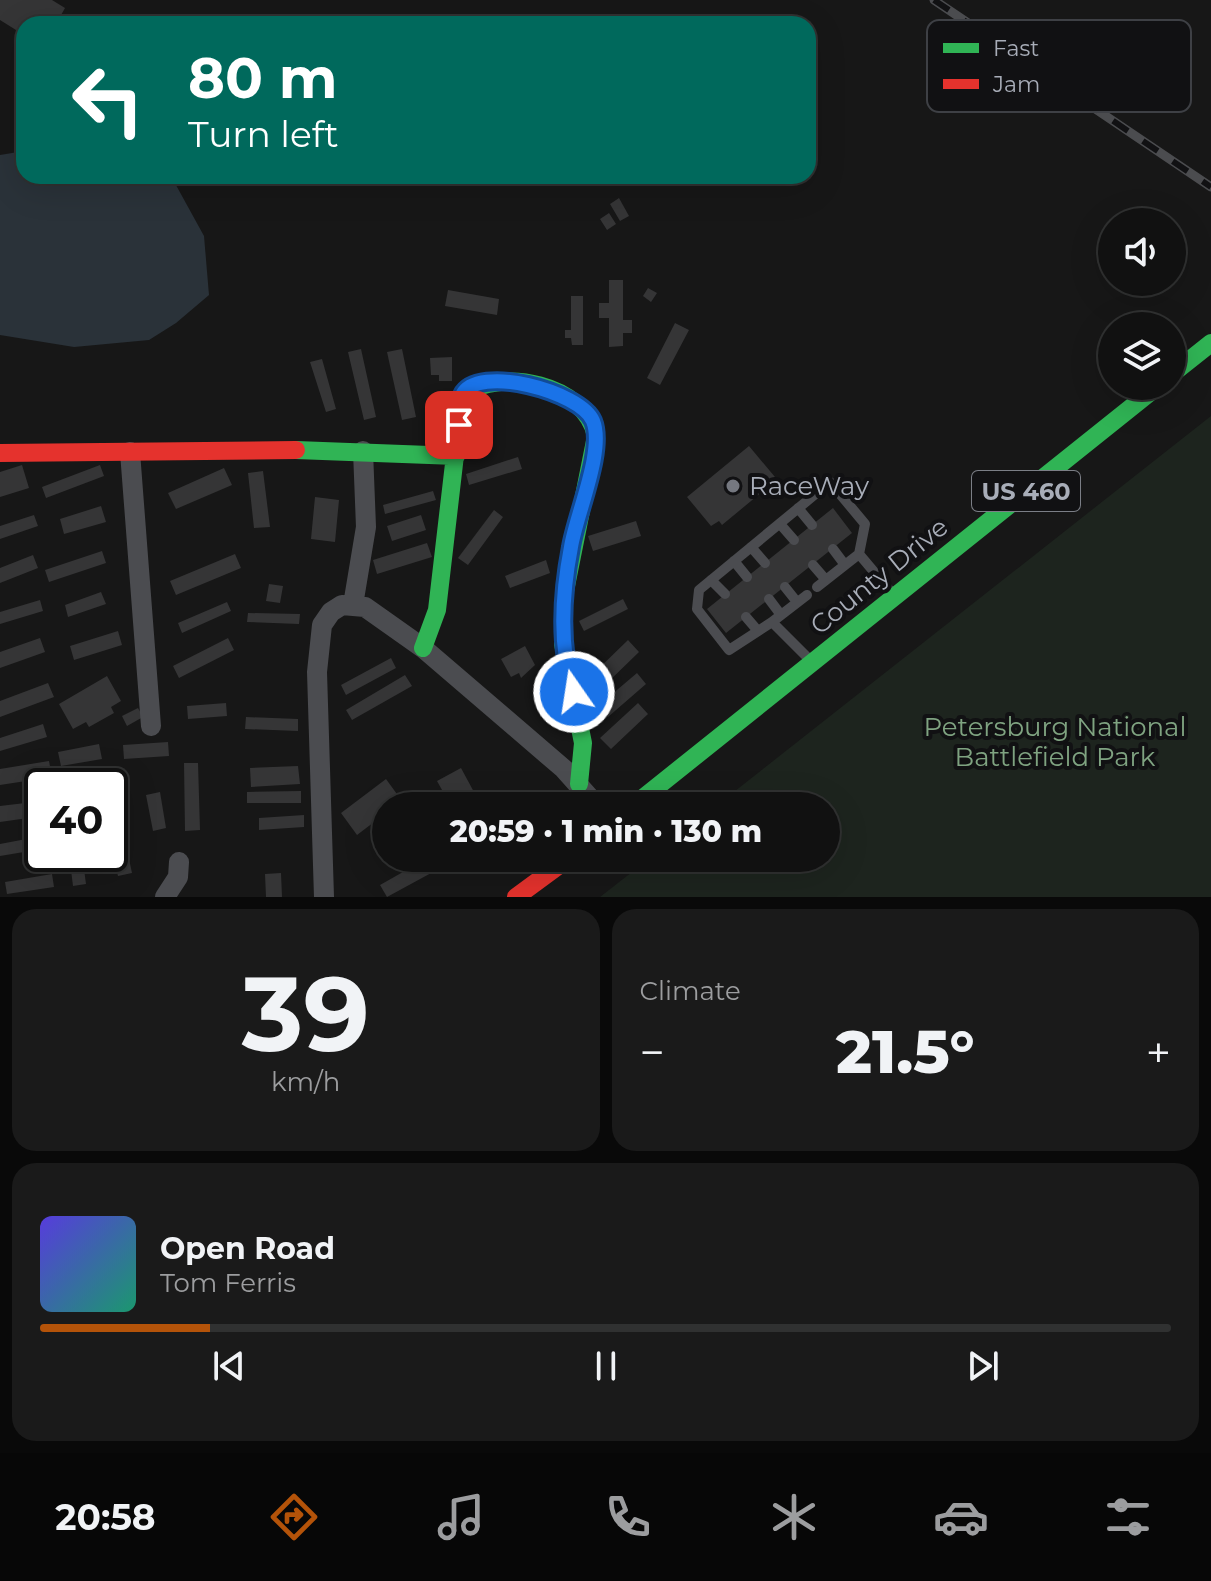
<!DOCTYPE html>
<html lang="en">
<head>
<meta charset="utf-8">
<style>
  body { margin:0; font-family:Montserrat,sans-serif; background:#1a1a1a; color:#f1f3f6; height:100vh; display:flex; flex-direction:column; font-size:30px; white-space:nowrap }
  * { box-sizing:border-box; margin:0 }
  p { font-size:26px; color:#9c9d9f }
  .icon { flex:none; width:44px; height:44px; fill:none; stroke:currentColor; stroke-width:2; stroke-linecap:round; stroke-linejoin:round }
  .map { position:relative; height:897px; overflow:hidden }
  .drawer { display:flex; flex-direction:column; gap:12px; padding:12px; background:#090909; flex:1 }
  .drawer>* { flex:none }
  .hud { position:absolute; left:16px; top:16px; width:800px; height:168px; border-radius:24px; box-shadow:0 8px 32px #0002,0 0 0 2px #303131; background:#00695c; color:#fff; overflow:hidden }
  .controls { position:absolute; left:1098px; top:208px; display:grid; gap:16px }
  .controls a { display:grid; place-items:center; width:88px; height:88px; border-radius:50%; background:#111; box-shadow:0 8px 32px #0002,0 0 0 2px #303131; font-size:40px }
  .speed { position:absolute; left:24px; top:768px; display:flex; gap:16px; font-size:40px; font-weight:700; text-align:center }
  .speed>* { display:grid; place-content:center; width:104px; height:104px; border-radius:50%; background:#111; box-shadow:0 8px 32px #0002,0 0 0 2px #303131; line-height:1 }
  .speed .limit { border:4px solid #111; border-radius:12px; background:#fff; color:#111 }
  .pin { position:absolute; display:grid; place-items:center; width:68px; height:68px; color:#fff; margin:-34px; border-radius:16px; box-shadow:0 4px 12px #0006 }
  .me { position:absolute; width:88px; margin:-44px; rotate:347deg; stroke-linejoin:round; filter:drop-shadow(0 0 6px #0008) }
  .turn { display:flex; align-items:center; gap:28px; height:168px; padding:0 40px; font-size:36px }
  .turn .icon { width:104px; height:104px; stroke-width:2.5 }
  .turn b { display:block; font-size:56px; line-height:68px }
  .big { font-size:60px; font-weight:800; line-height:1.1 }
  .drawer .widget { flex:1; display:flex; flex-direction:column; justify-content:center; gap:12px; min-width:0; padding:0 28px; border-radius:24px; background:#1a1a1a }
  .drawer .dial { align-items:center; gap:0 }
  .dial b { font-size:104px; line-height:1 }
  .song { display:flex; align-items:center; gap:24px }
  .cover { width:96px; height:96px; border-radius:12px; background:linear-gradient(135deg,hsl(250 70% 55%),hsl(160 70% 35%)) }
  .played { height:8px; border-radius:4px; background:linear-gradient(90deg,#b45309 15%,#303131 15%) }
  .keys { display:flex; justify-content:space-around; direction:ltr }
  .heat { display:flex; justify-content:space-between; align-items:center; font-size:44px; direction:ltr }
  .drawer .tiles { flex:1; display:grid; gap:12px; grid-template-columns:1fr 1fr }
  .widget:last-child { grid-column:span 2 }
  .trip { position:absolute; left:372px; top:792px; width:468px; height:80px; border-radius:40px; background:#111; box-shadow:0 8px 32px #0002,0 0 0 2px #303131; font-weight:800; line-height:80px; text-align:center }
  .dock { display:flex; height:128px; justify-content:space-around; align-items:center; background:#070707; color:#9c9d9f }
  .dock .icon { width:56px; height:56px }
  .dock .current { color:#b45309 }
  .dock b { font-size:36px; color:#f1f3f6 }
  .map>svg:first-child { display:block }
</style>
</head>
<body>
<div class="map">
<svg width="1211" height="897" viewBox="0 0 1211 897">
  <rect width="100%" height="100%" fill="#171717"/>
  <path fill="#1d241e" d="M 1211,416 L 1211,897 L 600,897 L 650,858 L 826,858 L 826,806 L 716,806 Z"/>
  <path fill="#2a3239" d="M 24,151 L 24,176 L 171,176 L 204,236 L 209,295 L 176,323 L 149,340 L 74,347 L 0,335 L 0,155 Z"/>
  <path fill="#353536" d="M 0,0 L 52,0 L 65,8 L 56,24 L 24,24 L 24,35 L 0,20 Z
    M 619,198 L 629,216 L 620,221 L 610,204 Z
    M 609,213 L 616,224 L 607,230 L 600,219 Z
    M 609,280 L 623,280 L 623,320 L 632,320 L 632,333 L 623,333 L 623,346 L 609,347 L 609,318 L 599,318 L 599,303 L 609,303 Z
    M 648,288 L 657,293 L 651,302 L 643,296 Z
    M 448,290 L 499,299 L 497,315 L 445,306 Z
    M 571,296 L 583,296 L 583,345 L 572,345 L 571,338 L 565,338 L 565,330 L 571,330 Z
    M 675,323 L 689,330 L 660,385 L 647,378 Z
    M 361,349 L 376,417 L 364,420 L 348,352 Z
    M 402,349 L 416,417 L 402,420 L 387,352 Z
    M 452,357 L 452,381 L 439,381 L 439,375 L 431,375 L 430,358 Z
    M 322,359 L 336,409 L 326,412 L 310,362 Z
    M 749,446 L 775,477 L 765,484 L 768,487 L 722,525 L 719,521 L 711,526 L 687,497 Z
    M 518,457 L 522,469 L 469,485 L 466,474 Z
    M 22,465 L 29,488 L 0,497 L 0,472 Z
    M 100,465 L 104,476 L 46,498 L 42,487 Z
    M 224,468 L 232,485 L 176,509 L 168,493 Z
    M 263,471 L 270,527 L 254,528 L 248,473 Z
    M 433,491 L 436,500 L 385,514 L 383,505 Z
    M 315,497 L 339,500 L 335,542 L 311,539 Z
    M 101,506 L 106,522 L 64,534 L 60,519 Z
    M 833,508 L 852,533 L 726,633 L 707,609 Z
    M 494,510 L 503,517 L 468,565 L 458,558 Z
    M 34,515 L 38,526 L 0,539 L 0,526 Z
    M 421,515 L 426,530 L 392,541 L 387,526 Z
    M 636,521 L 641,536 L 593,551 L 588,536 Z
    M 427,543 L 432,557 L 377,574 L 373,560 Z
    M 102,551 L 106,563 L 49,582 L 45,570 Z
    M 235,554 L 241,568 L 176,595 L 170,581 Z
    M 33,555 L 38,568 L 0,583 L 0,568 Z
    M 546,560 L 550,573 L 510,588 L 505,576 Z
    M 269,584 L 283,586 L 280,603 L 266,601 Z
    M 101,592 L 106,604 L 68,617 L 65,605 Z
    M 623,599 L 628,609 L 584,631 L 579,621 Z
    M 40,600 L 43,611 L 0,624 L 0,612 Z
    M 227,602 L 231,611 L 182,633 L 178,623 Z
    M 248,613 L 300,614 L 299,624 L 247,622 Z
    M 118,631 L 122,645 L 74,660 L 70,646 Z
    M 40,638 L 45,652 L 0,668 L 0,652 Z
    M 228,638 L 234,650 L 179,678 L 173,666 Z
    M 628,640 L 639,652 L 605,685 L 593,674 Z
    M 525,646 L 535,665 L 521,678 L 519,673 L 511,677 L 501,659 Z
    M 391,658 L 396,668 L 346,695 L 341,685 Z
    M 637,673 L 646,684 L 608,717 L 598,706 Z
    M 405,675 L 412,686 L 352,720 L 346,710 Z
    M 107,676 L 121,701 L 111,707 L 114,713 L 89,727 L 86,722 L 73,729 L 59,704 Z
    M 48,683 L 54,697 L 0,717 L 0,701 Z
    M 226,703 L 227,716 L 188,719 L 187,706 Z
    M 638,703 L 648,714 L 611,749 L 600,738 Z
    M 138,708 L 143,717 L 127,726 L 122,716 Z
    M 246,717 L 298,719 L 298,731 L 245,729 Z
    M 43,724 L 47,737 L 0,751 L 0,738 Z
    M 168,742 L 169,756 L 124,759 L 123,745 Z
    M 99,744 L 102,759 L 61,766 L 58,752 Z
    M 49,761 L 52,777 L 0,785 L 0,769 Z
    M 184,763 L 198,763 L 200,830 L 185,831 Z
    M 298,766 L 300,784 L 251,787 L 250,768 Z
    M 105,767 L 108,786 L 78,786 L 76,771 Z
    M 461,768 L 481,805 L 479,806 L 451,806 L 437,781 Z
    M 386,779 L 402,801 L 395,806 L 386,806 L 386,813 L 357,835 L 341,813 Z
    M 301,791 L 301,803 L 247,803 L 247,792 Z
    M 160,792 L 166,828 L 153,831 L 146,795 Z
    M 42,801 L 42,816 L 0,822 L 0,806 Z
    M 118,808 L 132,873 L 118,876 L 110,841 L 110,810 Z
    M 304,815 L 304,827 L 259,830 L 259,818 Z
    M 42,836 L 42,849 L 0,856 L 0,844 Z
    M 69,854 L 82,854 L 86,884 L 73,886 Z
    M 426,859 L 433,872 L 387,897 L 380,885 Z
    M 281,873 L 282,897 L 266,897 L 265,874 Z
    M 52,874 L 54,887 L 7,894 L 5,882 Z"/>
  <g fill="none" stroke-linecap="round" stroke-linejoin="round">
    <path stroke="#4b4c50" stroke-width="10" d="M 798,508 L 812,525
      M 780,524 L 794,540
      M 751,547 L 765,563
      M 833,549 L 845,565
      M 734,561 L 747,577
      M 813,565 L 826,580
      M 711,580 L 725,594
      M 785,587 L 797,602
      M 817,587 L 859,554
      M 769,599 L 781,615
      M 746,617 L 758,631
      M 772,622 L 807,595
      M 810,660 L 772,622 L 729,650 L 697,609 L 699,590 L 830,482 L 865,524 L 859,554 L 891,592"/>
    <path stroke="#4b4c50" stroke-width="20" d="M 130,452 L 151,726
      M 353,605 L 366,527 L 363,451
      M 165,897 L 178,877 L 179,862
      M 324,897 L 317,672 L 322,625 L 331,612 L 342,605 L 365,607 L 423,648 L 564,769 L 597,806"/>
    <path stroke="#30b455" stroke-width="18" d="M 1172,374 L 1211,343
      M 296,450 L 456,456
      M 423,648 L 437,610 L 462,395 C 502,367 585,384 596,436 L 564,596 L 563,644 L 583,743 L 579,784
      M 633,806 L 1158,386"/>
    <path stroke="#e5322d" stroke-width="18" d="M 0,453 L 296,450
      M 516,897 L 569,858"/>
    <defs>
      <path id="rail" d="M 934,0 L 1211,187"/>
    </defs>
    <use href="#rail" stroke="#4b4c4f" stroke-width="9"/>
    <use href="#rail" stroke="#111113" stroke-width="6" stroke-dasharray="18" stroke-linecap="butt"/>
  </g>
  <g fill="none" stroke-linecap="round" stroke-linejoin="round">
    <defs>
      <path id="route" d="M 459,425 C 460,417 459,403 462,395 C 477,364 580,391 593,421 C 605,450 576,515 571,547 C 562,594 558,646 574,692"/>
    </defs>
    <use href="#route" stroke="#114b97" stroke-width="20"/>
    <use href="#route" stroke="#1a73e8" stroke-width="14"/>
  </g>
  <circle fill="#757880" stroke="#111113" stroke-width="3" cx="733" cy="486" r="8"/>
  <g text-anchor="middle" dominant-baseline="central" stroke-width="8" stroke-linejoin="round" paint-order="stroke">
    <rect fill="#111113" stroke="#7b7e86" stroke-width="2" x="972" y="471" width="108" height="40" rx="6"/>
    <g font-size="24" font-weight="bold" fill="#a8adb8">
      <text x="1026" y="491">US 460</text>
    </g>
    <g font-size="26" fill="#a8adb8" stroke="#111113" text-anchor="start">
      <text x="749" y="486">RaceWay</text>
    </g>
    <g font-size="26" fill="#a8adb8" stroke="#111113">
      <text transform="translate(879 576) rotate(-39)">County Drive</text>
    </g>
    <g font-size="26" fill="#7fa381" stroke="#111113">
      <text x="1055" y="727">Petersburg National<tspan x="1055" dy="30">Battlefield Park</tspan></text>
    </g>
  </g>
  <rect x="927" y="20" width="264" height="92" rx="12" fill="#111113" stroke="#3e4045" stroke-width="2"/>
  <rect x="943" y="43" width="36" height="10" fill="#30b455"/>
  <rect x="943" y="79" width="36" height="10" fill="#e5322d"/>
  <g font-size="22" fill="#a8adb8">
    <text x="993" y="56">Fast</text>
    <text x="993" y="92">Jam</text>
  </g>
</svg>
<div class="controls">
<a><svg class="icon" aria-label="sound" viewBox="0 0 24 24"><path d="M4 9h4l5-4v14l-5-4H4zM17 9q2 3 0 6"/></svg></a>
<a><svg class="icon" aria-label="layers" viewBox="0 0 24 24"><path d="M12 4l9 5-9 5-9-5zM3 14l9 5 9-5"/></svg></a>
</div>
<div class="speed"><div class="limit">40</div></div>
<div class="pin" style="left:459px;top:425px;background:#d93025"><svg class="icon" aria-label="arrive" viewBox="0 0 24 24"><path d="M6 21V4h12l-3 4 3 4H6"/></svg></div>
<svg class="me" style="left:574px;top:692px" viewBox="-20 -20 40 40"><circle r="17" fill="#1a73e8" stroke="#fff" stroke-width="3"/><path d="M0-11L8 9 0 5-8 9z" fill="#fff"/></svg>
<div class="trip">20:59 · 1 min · 130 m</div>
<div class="hud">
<div class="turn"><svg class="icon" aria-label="left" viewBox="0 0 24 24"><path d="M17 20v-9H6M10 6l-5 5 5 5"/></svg><div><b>80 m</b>Turn left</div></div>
</div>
</div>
<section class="drawer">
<div class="tiles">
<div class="widget dial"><b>39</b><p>km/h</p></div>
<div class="widget"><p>Climate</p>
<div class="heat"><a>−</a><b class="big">21.5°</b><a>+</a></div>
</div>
<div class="widget">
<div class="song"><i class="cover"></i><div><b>Open Road</b><p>Tom Ferris</p></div></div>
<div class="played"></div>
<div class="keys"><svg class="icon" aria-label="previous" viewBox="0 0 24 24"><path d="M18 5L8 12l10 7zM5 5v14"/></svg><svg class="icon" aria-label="pause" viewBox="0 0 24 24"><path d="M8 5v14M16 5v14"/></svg><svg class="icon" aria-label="next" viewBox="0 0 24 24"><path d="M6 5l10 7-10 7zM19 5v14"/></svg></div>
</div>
</div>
</section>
<nav class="dock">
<b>20:58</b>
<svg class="icon current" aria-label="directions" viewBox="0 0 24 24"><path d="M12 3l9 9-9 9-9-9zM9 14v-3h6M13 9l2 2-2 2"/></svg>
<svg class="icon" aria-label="music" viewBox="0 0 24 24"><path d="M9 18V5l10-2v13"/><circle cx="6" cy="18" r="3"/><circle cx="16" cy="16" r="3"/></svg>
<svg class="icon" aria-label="phone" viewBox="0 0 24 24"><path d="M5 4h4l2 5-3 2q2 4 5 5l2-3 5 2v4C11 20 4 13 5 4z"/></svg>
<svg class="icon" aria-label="climate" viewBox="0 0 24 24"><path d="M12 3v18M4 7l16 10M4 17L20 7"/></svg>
<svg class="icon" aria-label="car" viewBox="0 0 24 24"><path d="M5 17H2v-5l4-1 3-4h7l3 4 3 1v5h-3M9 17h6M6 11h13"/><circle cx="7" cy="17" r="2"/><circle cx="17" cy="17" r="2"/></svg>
<svg class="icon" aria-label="filters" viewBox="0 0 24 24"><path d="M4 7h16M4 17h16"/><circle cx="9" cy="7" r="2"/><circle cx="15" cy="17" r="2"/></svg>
</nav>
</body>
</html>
